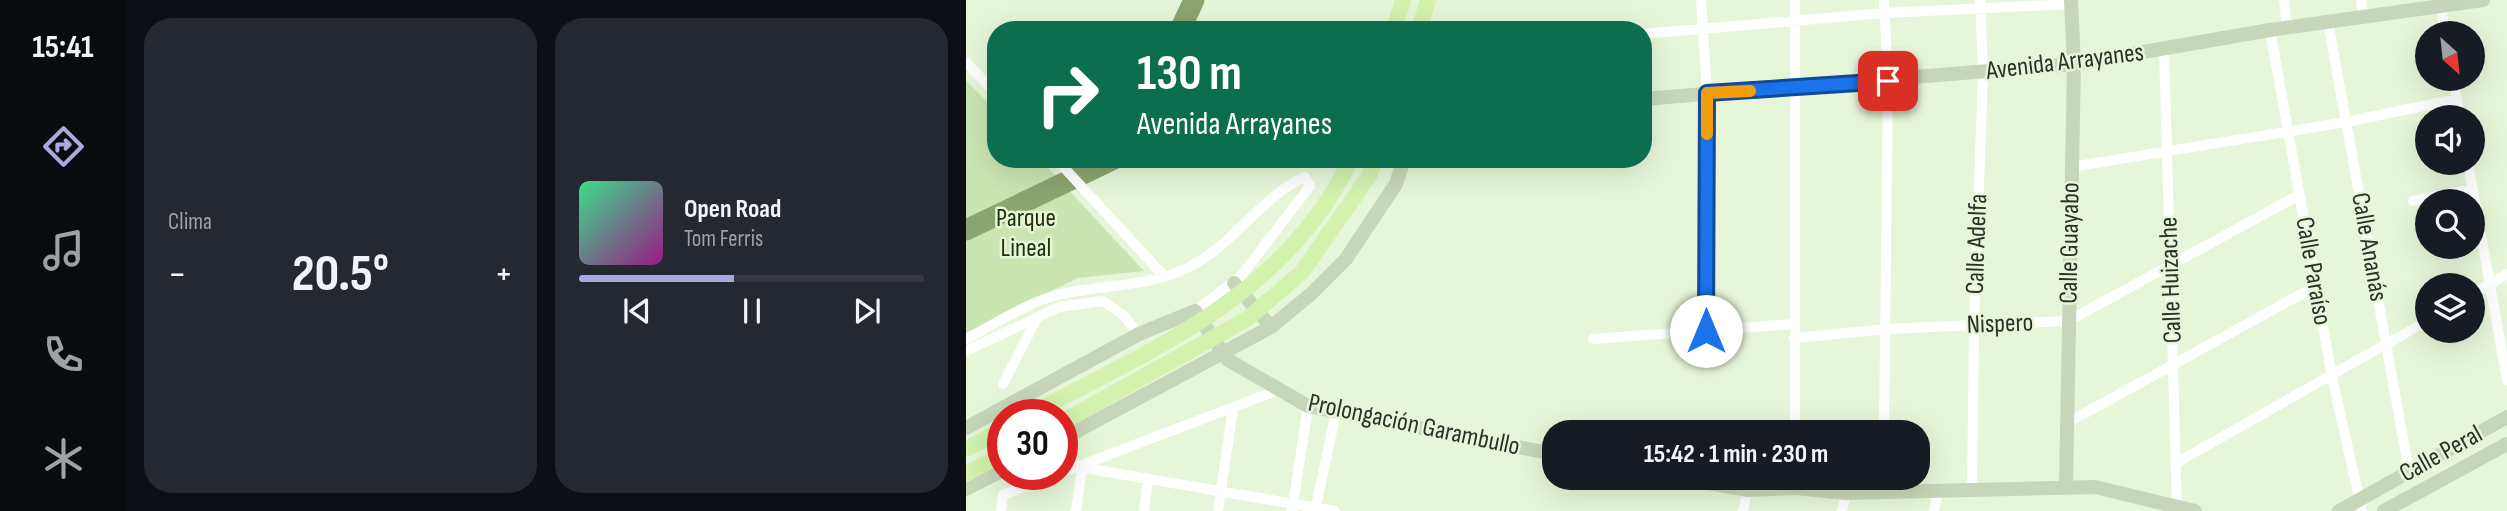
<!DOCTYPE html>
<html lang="es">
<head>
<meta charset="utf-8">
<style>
  body { margin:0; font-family:"Sofia Sans Condensed",sans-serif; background:#242831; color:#f1f3f6; height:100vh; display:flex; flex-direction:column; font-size:26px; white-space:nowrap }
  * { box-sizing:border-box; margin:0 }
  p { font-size:23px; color:#9ea1a6 }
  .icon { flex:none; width:38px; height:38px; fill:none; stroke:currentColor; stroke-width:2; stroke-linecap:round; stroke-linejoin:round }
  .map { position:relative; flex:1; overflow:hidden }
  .sheet { display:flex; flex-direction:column; gap:18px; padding:18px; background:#0d0f14; width:840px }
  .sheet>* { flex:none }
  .hud { position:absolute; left:21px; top:21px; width:665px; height:147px; border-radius:28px; box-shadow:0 7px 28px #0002; background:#0b6e4f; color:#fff; overflow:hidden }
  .needle { width:46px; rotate:153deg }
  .tools { position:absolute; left:1449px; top:21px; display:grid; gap:14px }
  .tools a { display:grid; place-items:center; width:70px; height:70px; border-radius:50%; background:#171b24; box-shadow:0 7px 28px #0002; font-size:35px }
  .speed { position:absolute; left:21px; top:399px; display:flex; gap:14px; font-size:35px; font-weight:700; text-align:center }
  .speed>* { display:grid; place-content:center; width:91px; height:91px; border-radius:50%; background:#171b24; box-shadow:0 7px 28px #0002; line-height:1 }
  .speed .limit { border:10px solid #d22; background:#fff; color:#111 }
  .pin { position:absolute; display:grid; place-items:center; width:60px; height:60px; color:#fff; margin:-30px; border-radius:14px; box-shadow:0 4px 10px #0006 }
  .me { position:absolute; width:77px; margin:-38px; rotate:0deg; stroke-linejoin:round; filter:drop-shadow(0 0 5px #0008) }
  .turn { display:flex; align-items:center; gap:24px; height:147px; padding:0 35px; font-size:32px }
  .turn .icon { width:91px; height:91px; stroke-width:2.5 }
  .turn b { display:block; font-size:49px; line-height:60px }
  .big { font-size:52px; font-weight:700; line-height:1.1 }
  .sheet .card { flex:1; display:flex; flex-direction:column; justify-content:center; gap:10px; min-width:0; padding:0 24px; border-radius:28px; background:#242831 }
  .song { display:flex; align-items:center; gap:21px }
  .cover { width:84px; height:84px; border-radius:10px; background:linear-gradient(135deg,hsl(150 70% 55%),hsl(310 70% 35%)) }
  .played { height:7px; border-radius:4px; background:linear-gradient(90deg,#a9a8df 45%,#363941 45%) }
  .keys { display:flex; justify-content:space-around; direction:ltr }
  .heat { display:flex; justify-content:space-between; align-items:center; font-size:38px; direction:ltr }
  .sheet .tiles { flex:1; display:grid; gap:18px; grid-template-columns:repeat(2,1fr) }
  .trip { position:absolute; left:576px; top:420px; width:388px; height:70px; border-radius:28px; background:#171b24; box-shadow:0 7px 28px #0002; font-weight:700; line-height:70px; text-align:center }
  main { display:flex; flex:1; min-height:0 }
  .tabs { display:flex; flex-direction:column; width:126px; justify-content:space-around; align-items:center; background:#090b0e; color:#9ea1a6 }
  .tabs .icon { width:49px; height:49px }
  .tabs .active { color:#a9a8df }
  .tabs b { font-size:32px; color:#f1f3f6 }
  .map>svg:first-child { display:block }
</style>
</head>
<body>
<main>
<nav class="tabs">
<b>15:41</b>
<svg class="icon active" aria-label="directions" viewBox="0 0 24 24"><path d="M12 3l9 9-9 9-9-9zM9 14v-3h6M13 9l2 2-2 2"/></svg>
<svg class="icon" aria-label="music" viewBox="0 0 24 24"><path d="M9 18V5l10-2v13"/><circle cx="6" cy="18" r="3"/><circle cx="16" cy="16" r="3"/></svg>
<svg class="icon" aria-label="phone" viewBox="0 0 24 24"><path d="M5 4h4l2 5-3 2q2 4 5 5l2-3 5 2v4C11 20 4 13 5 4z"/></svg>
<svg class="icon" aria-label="climate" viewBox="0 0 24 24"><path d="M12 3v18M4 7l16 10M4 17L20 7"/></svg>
</nav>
<section class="sheet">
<div class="tiles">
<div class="card"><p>Clima</p>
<div class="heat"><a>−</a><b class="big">20.5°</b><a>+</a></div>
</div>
<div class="card">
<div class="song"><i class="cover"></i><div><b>Open Road</b><p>Tom Ferris</p></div></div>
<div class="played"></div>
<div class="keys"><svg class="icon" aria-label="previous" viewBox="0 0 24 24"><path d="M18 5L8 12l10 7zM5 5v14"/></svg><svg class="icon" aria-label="pause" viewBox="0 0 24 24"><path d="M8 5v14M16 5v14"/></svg><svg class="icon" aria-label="next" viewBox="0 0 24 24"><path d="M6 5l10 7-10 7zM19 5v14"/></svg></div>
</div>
</div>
</section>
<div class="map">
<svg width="1541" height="511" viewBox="0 0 1541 511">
  <rect width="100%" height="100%" fill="#e7f6d9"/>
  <path fill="#cbe5b2" d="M 0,80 L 30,112 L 30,159 L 74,159 L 178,271 L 112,278 L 0,333 Z"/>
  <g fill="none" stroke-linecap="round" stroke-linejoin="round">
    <path stroke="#8aa570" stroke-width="21" d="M 214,30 L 228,0
      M 0,230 L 148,159"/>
    <path stroke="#fff" stroke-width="10" d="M 735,0 L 741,93 L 740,331
      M 918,0 L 922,81 L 918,432
      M 1318,0 L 1321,28
      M 1395,0 L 1397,18
      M 1475,8 L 1479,33
      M 1362,22 L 1443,471
      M 1304,30 L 1366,377 L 1396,511
      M 677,34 L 919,13 L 1105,4
      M 1198,48 L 1211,511
      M 0,62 L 30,94
      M 1487,79 L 1494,117
      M 90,159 L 199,277
      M 1502,163 L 1541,380
      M 1105,167 L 1380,122 L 1491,99
      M 1447,201 L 1507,189
      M 1507,294 L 1541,274
      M 828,338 L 921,329 L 1102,321 L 1333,195
      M 0,339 C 27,325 63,302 91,295 C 136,284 186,288 227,265 C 269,242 300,193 339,177 L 344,186 L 275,276 L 229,311
      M 627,339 L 827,324
      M 0,351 L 93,307 L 137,301 L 157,315 L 173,334
      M 37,384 L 71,318
      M 1101,423 L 1350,286
      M 829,432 L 829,0
      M 1210,463 L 1461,321
      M 119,468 L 369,511
      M 1006,488 L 1008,325 L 1017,72 L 1014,0
      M 917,492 L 917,478
      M 35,511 L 37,495 L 312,390
      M 110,511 L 116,467
      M 178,511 L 182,479
      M 252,511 L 267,408
      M 326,511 L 342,406
      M 349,511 L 370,412
      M 777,511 L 782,490
      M 876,511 L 880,493
      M 968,511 L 972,491"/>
    <path stroke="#c7d6b8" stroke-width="14" d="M 677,99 L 1108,64 L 1304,30 L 1517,0
      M 268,283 L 305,327
      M 0,428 L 173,334 L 229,311 L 262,360 L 342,406 L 588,454
      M 96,439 L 305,327 L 345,294 L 380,259 L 430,184 L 438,159
      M 715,478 L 782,490 L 829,488 L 880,493 L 1129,487 L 1229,511
      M 1100,485 L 1108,64 L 1105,0
      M 0,489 L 37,470
      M 1373,511 L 1541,417
      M 1418,511 L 1541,444"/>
    <path stroke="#d2f2ae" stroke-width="16" d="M 428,30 L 437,0
      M 453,30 L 462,0
      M 63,415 C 188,348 320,296 385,159
      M 96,422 L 281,319 L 336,272 L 403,176 L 409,159
      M 0,449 L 37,429
      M 0,474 L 37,454"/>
  </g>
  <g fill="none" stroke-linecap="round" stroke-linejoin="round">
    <defs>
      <path id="route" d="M 740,331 L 741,93 L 922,81"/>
    </defs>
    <use href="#route" stroke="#114b97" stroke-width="18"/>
    <use href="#route" stroke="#1a73e8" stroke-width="12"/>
    <path stroke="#f59e0b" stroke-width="12" d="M 741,134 L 741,93 L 784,91"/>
  </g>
  <g text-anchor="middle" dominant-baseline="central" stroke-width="5" stroke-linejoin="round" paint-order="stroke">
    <g font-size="26" fill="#2b3126" stroke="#e7f6d9">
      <text transform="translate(1099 62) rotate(-7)">Avenida Arrayanes</text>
      <text transform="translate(1104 243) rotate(-89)">Calle Guayabo</text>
      <text transform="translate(1011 244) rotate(-88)">Calle Adelfa</text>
      <text transform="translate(1403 247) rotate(80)">Calle Ananás</text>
      <text transform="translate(1347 271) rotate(80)">Calle Paraíso</text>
      <text transform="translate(1205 280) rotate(-92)">Calle Huizache</text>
      <text transform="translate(1034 324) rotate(-2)">Nispero</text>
      <text transform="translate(448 425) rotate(12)">Prolongación Garambullo</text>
      <text transform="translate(1475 454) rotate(-29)">Calle Peral</text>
    </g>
    <g font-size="26" fill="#203109" stroke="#e7f6d9">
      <text x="60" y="218">Parque<tspan x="60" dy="30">Lineal</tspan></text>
    </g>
  </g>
</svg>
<div class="tools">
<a><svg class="needle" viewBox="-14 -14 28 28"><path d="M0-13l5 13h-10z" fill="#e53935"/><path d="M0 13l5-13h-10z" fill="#9ea1a6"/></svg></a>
<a><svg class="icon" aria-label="sound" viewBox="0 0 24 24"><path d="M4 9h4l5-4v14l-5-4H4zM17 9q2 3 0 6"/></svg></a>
<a><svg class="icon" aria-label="search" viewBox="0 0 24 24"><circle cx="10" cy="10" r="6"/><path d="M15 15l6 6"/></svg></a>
<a><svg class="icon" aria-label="layers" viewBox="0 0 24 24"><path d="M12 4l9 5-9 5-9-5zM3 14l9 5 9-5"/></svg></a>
</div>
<div class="speed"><div class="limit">30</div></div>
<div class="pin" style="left:922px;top:81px;background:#d93025"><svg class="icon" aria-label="arrive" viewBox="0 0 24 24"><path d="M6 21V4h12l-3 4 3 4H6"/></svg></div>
<svg class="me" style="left:740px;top:331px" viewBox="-20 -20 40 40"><circle r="19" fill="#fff"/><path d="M0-13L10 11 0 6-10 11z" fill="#1a73e8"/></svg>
<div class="trip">15:42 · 1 min · 230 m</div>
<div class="hud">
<div class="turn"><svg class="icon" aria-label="right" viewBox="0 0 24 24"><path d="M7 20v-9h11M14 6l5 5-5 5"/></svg><div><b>130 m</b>Avenida Arrayanes</div></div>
</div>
</div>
</main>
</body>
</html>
